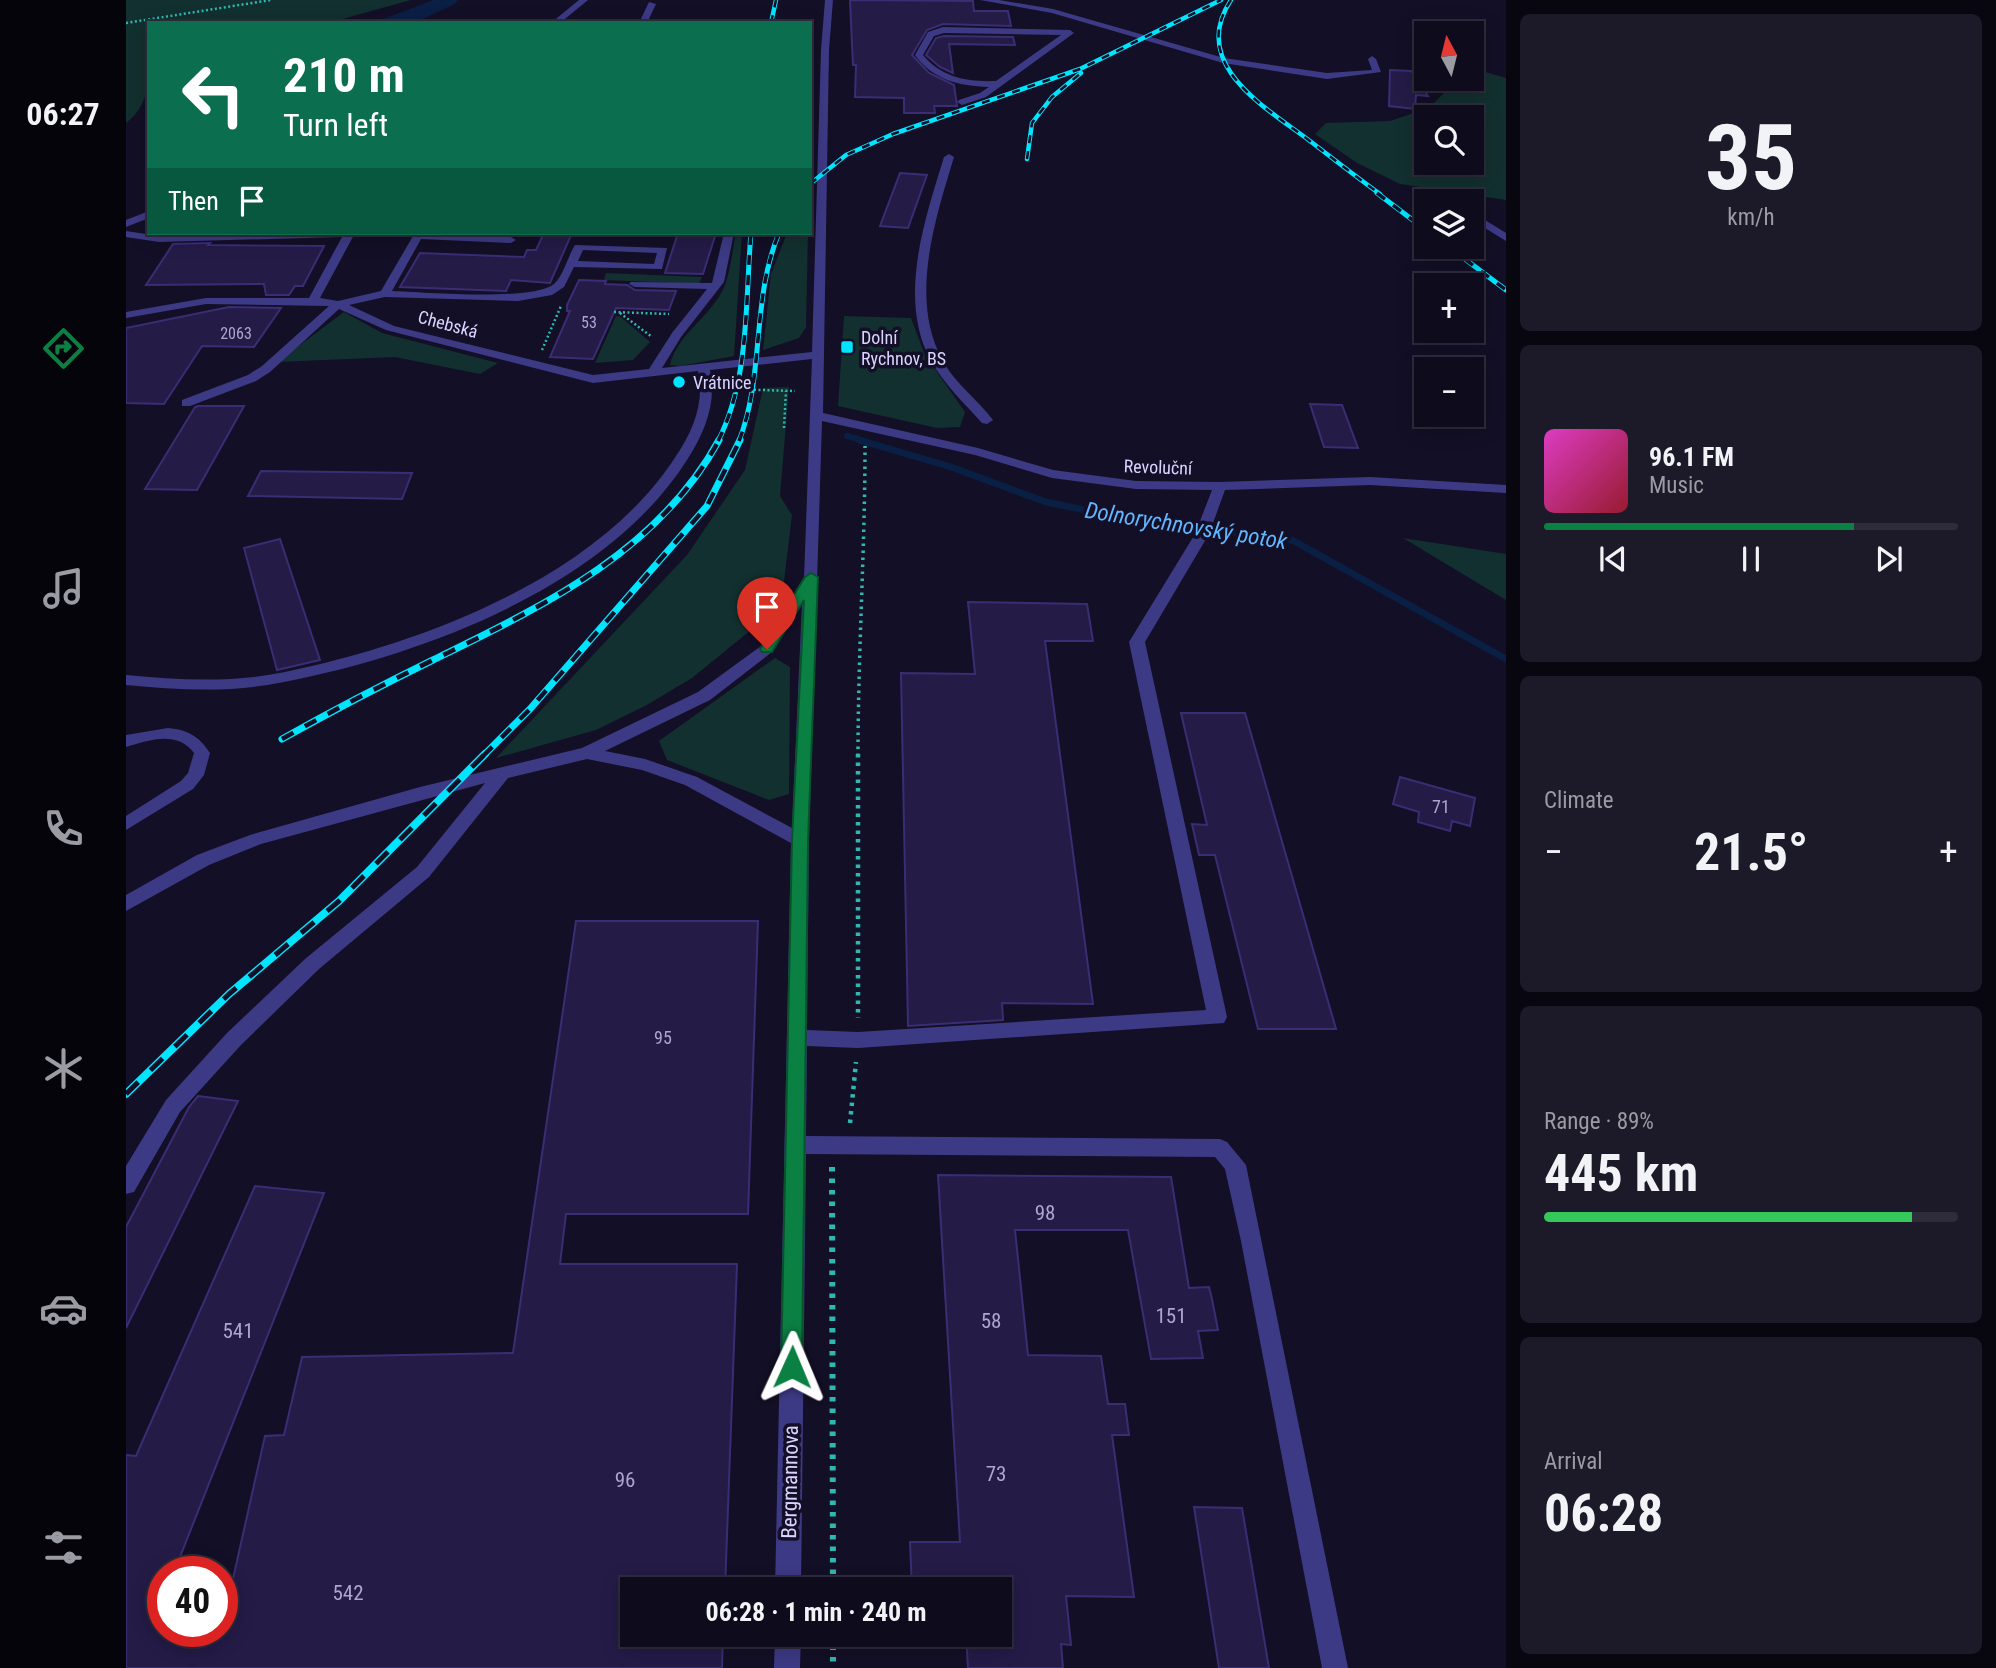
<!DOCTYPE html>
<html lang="en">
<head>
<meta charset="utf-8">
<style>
  body { margin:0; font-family:"Roboto Condensed",sans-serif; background:#1c1929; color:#f1f3f6; height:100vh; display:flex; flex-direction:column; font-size:26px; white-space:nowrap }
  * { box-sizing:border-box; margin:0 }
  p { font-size:23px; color:#9b9ba3 }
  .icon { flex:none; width:38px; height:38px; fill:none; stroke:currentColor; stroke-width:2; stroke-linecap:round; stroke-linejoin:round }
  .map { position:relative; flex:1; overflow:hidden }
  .sheet { display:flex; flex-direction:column; gap:14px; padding:14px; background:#08060f; width:490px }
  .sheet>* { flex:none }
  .top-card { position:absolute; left:21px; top:21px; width:665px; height:214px; border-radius:0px; box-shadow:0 4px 18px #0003,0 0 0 2px #2e2b3b; background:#0b6e4f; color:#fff; overflow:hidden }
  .needle { width:46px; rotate:353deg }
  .tools { position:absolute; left:1288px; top:21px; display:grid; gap:14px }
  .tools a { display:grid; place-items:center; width:70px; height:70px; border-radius:0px; background:#0e0b1c; box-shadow:0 4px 18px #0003,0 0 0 2px #2e2b3b; font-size:35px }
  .speed { position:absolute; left:21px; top:1556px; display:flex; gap:14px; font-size:35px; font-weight:700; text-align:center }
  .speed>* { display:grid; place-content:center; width:91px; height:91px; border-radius:50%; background:#0e0b1c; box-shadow:0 4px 18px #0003,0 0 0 2px #2e2b3b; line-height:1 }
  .speed .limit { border:10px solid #d22; background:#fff; color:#111 }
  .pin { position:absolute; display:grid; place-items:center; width:60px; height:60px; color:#fff; margin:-72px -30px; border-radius:50% 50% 50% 0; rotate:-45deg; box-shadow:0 0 7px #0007 }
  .pin .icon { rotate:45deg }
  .me { position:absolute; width:77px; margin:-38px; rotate:1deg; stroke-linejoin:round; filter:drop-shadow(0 0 5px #0008) }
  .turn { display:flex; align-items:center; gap:24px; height:147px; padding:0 21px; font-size:32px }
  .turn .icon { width:91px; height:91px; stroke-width:2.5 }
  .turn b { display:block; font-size:49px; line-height:60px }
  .then { display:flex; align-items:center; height:66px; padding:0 21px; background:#0003; gap:14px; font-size:26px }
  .big { font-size:52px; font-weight:700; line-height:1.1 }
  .sheet .card { flex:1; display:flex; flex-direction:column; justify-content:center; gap:10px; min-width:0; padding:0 24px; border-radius:10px; background:#1c1929 }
  .sheet .dial { align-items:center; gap:0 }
  .dial b { font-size:91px; line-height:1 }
  .song { display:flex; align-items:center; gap:21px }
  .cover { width:84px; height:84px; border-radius:10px; background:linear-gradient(135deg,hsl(310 70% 55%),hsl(350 70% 35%)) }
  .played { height:7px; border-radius:4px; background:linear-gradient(90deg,#0b8043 75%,#2e2b3b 75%) }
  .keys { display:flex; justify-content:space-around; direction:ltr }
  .heat { display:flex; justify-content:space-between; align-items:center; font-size:38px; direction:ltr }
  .charge { height:10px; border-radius:5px; background:linear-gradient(90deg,#34c759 89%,#2e2b3b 0) }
  .trip { position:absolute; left:494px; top:1577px; width:392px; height:70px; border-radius:0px; background:#0e0b1c; box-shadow:0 4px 18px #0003,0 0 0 2px #2e2b3b; font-weight:700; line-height:70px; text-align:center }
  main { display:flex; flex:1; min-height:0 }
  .tab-bar { display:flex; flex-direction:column; width:126px; justify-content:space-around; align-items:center; background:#06040b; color:#9b9ba3 }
  .tab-bar .icon { width:49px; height:49px }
  .tab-bar .selected { color:#0b8043 }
  .tab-bar b { font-size:32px; color:#f1f3f6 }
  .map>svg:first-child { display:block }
</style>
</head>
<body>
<main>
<nav class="tab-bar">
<b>06:27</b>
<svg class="icon selected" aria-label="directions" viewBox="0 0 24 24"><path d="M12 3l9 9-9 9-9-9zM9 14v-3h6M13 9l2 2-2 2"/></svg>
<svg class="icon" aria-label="music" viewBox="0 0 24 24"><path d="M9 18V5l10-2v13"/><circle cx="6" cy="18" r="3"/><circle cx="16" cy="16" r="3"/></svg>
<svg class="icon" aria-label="phone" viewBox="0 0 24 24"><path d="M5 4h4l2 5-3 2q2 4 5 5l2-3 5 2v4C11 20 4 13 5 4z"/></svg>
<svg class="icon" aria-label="climate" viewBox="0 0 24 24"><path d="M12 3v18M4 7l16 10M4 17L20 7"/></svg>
<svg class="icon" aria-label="car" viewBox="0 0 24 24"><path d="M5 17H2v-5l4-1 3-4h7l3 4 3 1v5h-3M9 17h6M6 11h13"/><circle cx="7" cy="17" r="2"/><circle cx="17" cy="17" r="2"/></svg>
<svg class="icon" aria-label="filters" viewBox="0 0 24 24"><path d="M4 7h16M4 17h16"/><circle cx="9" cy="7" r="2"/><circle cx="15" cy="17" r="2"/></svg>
</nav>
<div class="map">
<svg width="1380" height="1668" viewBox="0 0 1380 1668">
  <rect width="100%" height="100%" fill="#130f26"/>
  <path fill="#12302f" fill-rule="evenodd" d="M 0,0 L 285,0 L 202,23 L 23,23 C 23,55 31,101 0,123 Z
    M 1346,68 L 1380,78 L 1380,200 L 1274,184 L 1231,163 L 1189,134 L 1200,123 L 1264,121 L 1303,108 L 1332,79 L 1346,79 ZM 1300,117 L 1346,117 L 1346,163 L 1300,163 Z
    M 610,233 L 616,233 L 608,356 L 554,366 L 544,365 C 551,334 586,316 598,287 C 605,271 606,250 610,233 Z
    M 661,233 L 682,233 L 680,327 L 673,338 L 637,350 L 645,274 Z
    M 480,273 L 576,277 L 573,284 L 478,280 Z
    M 218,312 L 256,333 L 372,363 L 354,374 L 269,357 L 151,362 Z
    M 490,316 L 495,317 L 524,342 L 507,360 L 469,363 Z
    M 718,316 L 785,318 L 799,355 L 839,412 L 834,427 L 811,428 L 712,406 Z
    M 663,387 L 654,496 L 666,515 L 658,581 L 625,630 L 566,678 L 519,706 L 470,730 L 370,758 L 561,555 L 619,470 L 637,388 Z
    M 1277,538 L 1380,554 L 1380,600 Z
    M 649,658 L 664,667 L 663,794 L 643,800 L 541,760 L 533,741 Z"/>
  <path fill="#0a1f44" d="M 307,0 L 332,0 L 329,4 L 288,23 L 247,23 Z"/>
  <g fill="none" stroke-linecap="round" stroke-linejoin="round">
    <path stroke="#0a1f44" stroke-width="6" d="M 721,436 L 739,441"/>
    <path stroke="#0a1f44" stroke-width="7" d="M 733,440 L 825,467 L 920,502 L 1008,520 L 1166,540 L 1380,659"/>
  </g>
  <path fill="#241b47" stroke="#3b2d73" stroke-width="2" d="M 724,0 L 847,1 L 848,11 L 882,11 L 885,26 L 817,24 L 801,30 L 786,55 L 803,73 L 828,85 L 831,106 L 808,106 L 809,113 L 778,113 L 778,98 L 729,97 L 730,65 L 727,65 Z
    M 818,36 L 887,37 L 889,45 L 823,44 L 827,73 L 814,67 L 800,55 L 810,38 Z
    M 1264,70 L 1285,71 L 1302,96 L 1290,95 L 1289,109 L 1263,106 Z
    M 774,173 L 801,175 L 782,228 L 754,226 Z
    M 418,233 L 446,233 L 424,283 L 385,280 L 380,291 L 274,287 L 294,253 L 398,257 L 401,250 L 410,250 Z
    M 552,233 L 590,233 L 577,274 L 539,273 Z
    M 84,243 L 82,245 L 198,246 L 177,286 L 169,286 L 163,295 L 140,295 L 138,284 L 20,285 L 47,244 Z
    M 453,280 L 480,281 L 479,284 L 501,285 L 509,290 L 550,291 L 543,310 L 490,308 L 467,359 L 424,357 L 444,311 L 441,311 L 441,305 Z
    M 103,307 L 155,308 L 128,347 L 76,346 L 38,404 L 0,403 L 0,328 Z
    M 1184,404 L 1216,405 L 1232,448 L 1198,447 Z
    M 72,406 L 118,406 L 71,490 L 19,489 L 69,407 Z
    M 135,471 L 286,473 L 276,499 L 122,496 Z
    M 154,539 L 194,660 L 151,670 L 118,548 Z
    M 842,602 L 961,604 L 967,641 L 919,641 L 967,1004 L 876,1003 L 877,1020 L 782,1026 L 775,673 L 849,674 Z
    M 1055,713 L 1119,713 L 1210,1029 L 1132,1029 L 1089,855 L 1073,855 L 1066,824 L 1081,825 Z
    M 1274,777 L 1349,798 L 1344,826 L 1326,821 L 1324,831 L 1292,822 L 1293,812 L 1267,804 Z
    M 450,921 L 632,921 L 622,1214 L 440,1214 L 434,1264 L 611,1264 L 599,1589 L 506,1589 L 506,1634 L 597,1634 L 596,1668 L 0,1668 L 0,1455 L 10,1456 L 129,1186 L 198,1193 L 48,1572 L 37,1572 L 37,1631 L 96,1631 L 96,1601 L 102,1601 L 139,1436 L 158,1435 L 176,1357 L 387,1353 Z
    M 72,1096 L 112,1101 L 0,1328 L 0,1227 L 63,1107 Z
    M 812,1175 L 1045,1177 L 1063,1288 L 1083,1287 L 1086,1299 L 1092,1330 L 1072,1331 L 1077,1358 L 1025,1359 L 1002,1230 L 889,1230 L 902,1355 L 975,1356 L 982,1404 L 999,1404 L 1003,1435 L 986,1435 L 1008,1597 L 940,1596 L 945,1645 L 935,1644 L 937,1668 L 842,1668 L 840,1634 L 873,1634 L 873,1589 L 786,1589 L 784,1542 L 834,1542 Z
    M 1068,1507 L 1116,1508 L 1143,1668 L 1093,1668 Z"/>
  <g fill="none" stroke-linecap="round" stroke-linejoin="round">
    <path stroke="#2fb8b0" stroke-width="2.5" stroke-dasharray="2 2.5" stroke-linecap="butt" d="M 0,23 L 145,0
      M 488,312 L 543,314
      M 494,313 L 526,337
      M 416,350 L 435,306
      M 601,389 L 669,391
      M 658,428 L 660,391"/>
    <path stroke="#2fb8b0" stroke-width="3.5" stroke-dasharray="2.5 4.5" stroke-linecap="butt" d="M 732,756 C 732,653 739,549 739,446"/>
    <path stroke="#2fb8b0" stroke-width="4.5" stroke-dasharray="3.5 5" stroke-linecap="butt" d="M 732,754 L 732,1018
      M 724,1123 L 730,1062"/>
    <path stroke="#2fb8b0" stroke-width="6" stroke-dasharray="4.5 7" stroke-linecap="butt" d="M 706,1167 L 707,1589
      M 707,1634 L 707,1668"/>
    <path fill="#3d3a85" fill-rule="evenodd" d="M 453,0 L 462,0 L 434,23 L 425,23 Z
      M 699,0 L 707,0 L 703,50 L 697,413 L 852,448 L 927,470 L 1010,481 L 1094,482 L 1244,477 L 1380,485 L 1380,493 L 1244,485 L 1099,490 L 1083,534 L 1019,642 L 1101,1017 L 1098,1023 L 732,1048 L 681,1046 L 680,1136 L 1094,1139 L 1101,1142 L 1120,1165 L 1222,1668 L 1196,1668 L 1115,1241 L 1099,1169 L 1089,1157 L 680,1154 L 675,1589 L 649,1589 L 665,843 L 559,785 L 516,770 L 461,759 L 382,778 L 303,877 L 193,969 L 115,1045 L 54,1112 L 8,1192 L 0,1194 L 0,1166 L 40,1100 L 101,1033 L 179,959 L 291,867 L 359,783 L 135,844 L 83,865 L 0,911 L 0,895 L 71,855 L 124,835 L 294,787 L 456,748 L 572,692 L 635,646 L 678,579 L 686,359 L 584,370 C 591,403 579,432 561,460 C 481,586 300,654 158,682 C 106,693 53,690 0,685 L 0,675 C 53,680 106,683 159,672 C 295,644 472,578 550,456 C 567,431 579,402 572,371 L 467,383 L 260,330 L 213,309 L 144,372 L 130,381 L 64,406 L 56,406 L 56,400 L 122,375 L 136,366 L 203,306 L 80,304 L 0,318 L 0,312 L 80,298 L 183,298 L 216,237 L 33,242 L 0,237 L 0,231 L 33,236 L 229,233 L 194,298 L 212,301 L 255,291 L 287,236 L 292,233 L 385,237 L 390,240 L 385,243 L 295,239 L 266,291 C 296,292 411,302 429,283 C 438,274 442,256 449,245 L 541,248 L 536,269 L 448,267 L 438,287 L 426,295 L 392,301 L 259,297 L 223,305 L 268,326 L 467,375 L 523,369 L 546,333 L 581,289 L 509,287 L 503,284 L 505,282 L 586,283 L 598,233 L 608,233 L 598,282 L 555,337 L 536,368 L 686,352 L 695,50 ZM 457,250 L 531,253 L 528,264 L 452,261 ZM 696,421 L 849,455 L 926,478 L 1010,489 L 1086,490 L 1069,534 L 1003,642 L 1080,1010 L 732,1032 L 681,1030 L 683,840 ZM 676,604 L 666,828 L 571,777 L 519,759 L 479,751 L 584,700 L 646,652 Z
      M 854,0 L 873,0 L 927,9 L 1098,58 L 1201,73 L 1246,70 L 1242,59 L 1246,56 L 1250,59 L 1255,72 L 1201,79 L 1097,63 L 926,13 Z
      M 523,2 L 530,4 L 521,23 L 513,23 Z
      M 817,27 L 944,30 L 948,33 L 860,97 L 836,105 L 831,102 L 833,100 L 854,93 L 863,87 C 833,86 807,80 789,55 L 802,32 ZM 818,33 L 935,35 L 870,81 C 842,82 816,78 797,55 L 808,36 Z
      M 823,154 L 828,157 C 809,220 782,301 818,363 C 831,385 852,400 867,420 L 861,424 L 856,423 C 838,403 818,384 805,361 C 771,299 799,219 818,157 Z
      M 23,211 L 23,218 L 0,227 L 0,220 Z
      M 1346,212 L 1380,233 L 1380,241 L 1346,220 Z
      M 42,728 C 62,730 73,736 84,753 L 78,775 L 67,789 L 0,830 L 0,816 L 55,781 L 62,773 L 68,753 C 51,730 23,740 0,747 L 0,735 Z
      M 649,1634 L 675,1634 L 674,1668 L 648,1668 Z"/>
    <defs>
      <path id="rail-far3" d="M 1105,0 C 1063,63 1137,106 1180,138 C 1205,157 1229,176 1254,194
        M 645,23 L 650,0
        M 901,159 L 906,123 L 926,97 L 955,73
        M 684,184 L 720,155 L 767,134 L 954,69 L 1095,0"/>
      <path id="rail-far2" d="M 1251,193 L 1300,230
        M 1323,247 L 1380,290
        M 592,441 C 624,378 619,302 625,233
        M 613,441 C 639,374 625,300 653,233"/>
      <path id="rail-far1" d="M 156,739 C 206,711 256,685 307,660 C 417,606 532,552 593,440
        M 357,756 L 404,709 L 581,506 L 614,440"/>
      <path id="rail" d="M 0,1094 L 103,994 L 213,901 L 359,754"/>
    </defs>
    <use href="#rail-far3" stroke="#00e5ff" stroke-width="4.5"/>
    <use href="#rail-far2" stroke="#00e5ff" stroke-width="5"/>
    <use href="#rail-far1" stroke="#00e5ff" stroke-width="7"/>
    <use href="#rail" stroke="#00e5ff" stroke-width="8"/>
    <use href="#rail-far3" stroke="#130f26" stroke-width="2.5" stroke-dasharray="8" stroke-linecap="butt"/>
    <use href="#rail-far2" stroke="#130f26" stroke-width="3.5" stroke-dasharray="10" stroke-linecap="butt"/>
    <use href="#rail-far1" stroke="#130f26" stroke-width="4.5" stroke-dasharray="13" stroke-linecap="butt"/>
    <use href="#rail" stroke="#130f26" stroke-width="5" stroke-dasharray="17" stroke-linecap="butt"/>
  </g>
  <path fill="#0b8043" stroke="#07532c" stroke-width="2" d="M 685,573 L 692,577 L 682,840 L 676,1367 L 673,1374 L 666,1377 L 658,1374 L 655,1367 L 666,840 L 678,600 L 646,652 L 636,652 L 634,649 L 679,577 Z"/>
  <g fill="#00e5ff" stroke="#130f26" stroke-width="2.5">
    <rect x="714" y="340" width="14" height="14" rx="3.5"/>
    <circle cx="553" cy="382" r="7"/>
  </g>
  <g text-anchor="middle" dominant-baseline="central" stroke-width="7" stroke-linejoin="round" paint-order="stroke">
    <g font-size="16" fill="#aca6d1">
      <text x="463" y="322">53</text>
      <text x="110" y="333">2063</text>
    </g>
    <g font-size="18" fill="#d9d4ff" stroke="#130f26">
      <text transform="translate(322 324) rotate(15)">Chebská</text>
      <text transform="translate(1032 467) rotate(2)">Revoluční</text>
    </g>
    <g font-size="18" fill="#d9d4ff" stroke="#130f26" text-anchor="start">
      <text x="735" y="337">Dolní<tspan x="735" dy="21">Rychnov, BS</tspan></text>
      <text x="567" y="382">Vrátnice</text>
    </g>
    <g font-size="18" fill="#aca6d1">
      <text x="1315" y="806">71</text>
      <text x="537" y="1037">95</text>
    </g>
    <g font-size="21" fill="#aca6d1">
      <text x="919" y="1213">98</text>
      <text x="1045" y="1316">151</text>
      <text x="865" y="1321">58</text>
      <text x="112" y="1331">541</text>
      <text x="870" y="1474">73</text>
      <text x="499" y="1480">96</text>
      <text x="222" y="1593">542</text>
    </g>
    <g font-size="21" fill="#d9d4ff" stroke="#130f26">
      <text transform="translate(664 1482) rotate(-89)">Bergmannova</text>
    </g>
    <g font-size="23" font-style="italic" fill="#62b6ff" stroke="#130f26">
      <text transform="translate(1060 526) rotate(9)">Dolnorychnovský potok</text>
    </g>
  </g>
</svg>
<div class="tools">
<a><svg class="needle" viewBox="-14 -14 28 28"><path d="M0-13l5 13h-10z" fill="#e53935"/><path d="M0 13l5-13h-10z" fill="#9b9ba3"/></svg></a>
<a><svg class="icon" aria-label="search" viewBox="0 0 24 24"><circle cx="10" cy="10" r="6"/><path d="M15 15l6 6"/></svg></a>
<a><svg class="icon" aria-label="layers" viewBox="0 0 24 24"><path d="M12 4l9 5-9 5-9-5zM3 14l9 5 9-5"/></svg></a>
<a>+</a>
<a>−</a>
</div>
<div class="speed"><div class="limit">40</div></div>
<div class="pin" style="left:641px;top:649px;background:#d93025"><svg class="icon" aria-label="arrive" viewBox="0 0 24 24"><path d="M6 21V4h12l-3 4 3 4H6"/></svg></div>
<svg class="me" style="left:666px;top:1367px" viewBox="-20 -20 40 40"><path d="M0-17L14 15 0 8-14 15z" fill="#0b8043" stroke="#fff" stroke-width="4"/></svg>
<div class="trip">06:28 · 1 min · 240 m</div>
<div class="top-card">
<div class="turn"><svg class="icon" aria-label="left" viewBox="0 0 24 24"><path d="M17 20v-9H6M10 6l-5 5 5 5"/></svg><div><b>210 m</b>Turn left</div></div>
<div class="then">Then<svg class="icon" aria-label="arrive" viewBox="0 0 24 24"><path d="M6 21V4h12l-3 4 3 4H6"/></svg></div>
</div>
</div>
<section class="sheet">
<div class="card dial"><b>35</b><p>km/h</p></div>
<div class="card">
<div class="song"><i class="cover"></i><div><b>96.1 FM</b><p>Music</p></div></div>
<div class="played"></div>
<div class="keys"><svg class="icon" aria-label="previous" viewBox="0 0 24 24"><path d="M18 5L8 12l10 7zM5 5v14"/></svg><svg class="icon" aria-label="pause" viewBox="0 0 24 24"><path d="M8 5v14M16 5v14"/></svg><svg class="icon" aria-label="next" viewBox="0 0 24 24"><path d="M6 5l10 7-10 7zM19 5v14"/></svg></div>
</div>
<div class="card"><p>Climate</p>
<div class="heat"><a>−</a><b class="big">21.5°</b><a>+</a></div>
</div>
<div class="card"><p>Range · 89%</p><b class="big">445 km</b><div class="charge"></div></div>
<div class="card"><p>Arrival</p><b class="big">06:28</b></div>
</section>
</main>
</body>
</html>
